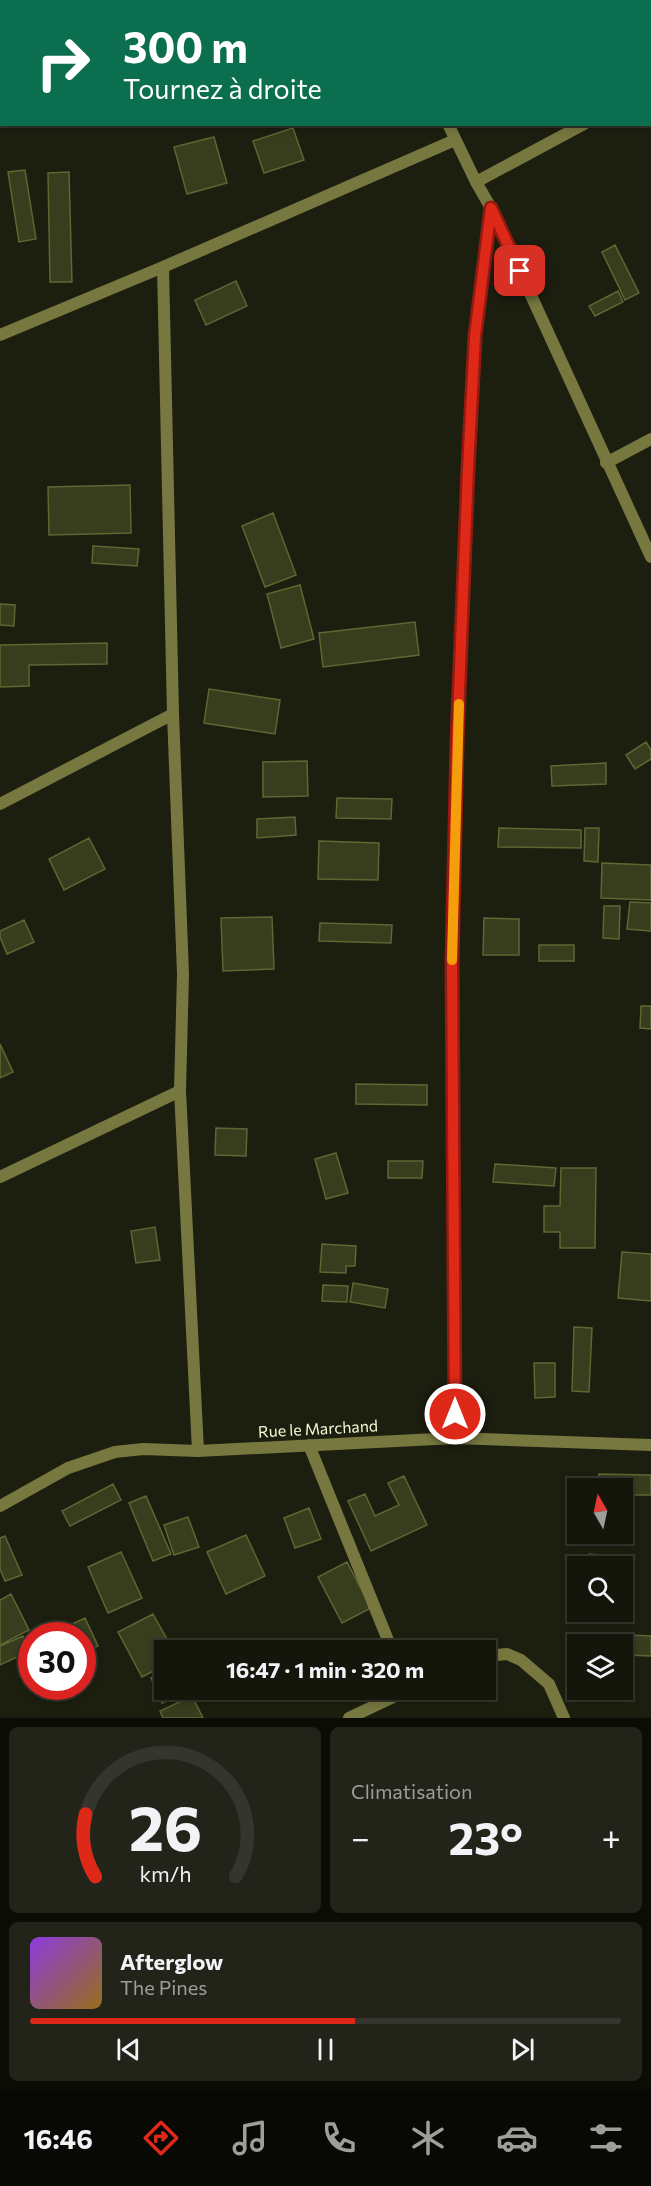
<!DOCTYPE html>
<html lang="fr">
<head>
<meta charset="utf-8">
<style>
  body { margin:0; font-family:Commissioner,sans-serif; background:#222319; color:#f1f3f6; height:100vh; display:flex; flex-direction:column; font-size:22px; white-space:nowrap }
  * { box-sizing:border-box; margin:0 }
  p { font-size:20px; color:#9d9f9d }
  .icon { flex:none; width:33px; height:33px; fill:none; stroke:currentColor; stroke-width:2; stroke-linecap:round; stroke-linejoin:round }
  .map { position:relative; height:1718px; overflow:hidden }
  .sheet { display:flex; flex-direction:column; gap:9px; padding:9px; background:#0c0c06; flex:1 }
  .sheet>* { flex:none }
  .top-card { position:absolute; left:0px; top:0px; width:651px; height:126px; box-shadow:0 3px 9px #0003,0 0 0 2px #34352c; background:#0b6e4f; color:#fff; overflow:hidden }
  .needle { width:39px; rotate:351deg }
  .controls { position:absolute; left:567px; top:1478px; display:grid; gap:12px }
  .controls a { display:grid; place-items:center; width:66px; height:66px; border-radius:0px; background:#15160b; box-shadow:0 3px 9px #0003,0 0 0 2px #34352c; font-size:30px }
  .speed { position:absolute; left:18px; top:1622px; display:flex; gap:12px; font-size:30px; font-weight:700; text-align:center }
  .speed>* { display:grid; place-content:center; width:78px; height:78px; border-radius:50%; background:#15160b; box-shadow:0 3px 9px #0003,0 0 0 2px #34352c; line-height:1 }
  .speed .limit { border:9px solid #d22; background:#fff; color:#111 }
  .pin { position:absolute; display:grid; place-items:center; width:51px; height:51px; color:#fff; margin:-26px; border-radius:12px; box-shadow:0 3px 9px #0006 }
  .me { position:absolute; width:66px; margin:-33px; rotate:0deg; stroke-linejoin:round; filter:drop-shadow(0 0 4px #0008) }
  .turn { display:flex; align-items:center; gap:21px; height:126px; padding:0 24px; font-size:27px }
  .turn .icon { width:78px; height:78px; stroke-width:2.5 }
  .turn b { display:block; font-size:42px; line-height:51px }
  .big { font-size:45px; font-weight:700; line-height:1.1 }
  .sheet .widget { flex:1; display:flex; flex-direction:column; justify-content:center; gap:9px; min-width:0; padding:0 21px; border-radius:9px; background:#222319 }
  .sheet .dial { align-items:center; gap:0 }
  .dial svg { height:156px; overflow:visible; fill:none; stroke:#34352c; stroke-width:7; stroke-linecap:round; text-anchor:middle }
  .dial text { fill:#f1f3f6; stroke:none }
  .song { display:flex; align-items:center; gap:18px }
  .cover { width:72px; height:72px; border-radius:9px; background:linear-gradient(135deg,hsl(270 70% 55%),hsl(40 70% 35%)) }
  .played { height:6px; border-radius:3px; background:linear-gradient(90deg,#de2919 55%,#34352c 55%) }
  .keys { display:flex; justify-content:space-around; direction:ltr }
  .heat { display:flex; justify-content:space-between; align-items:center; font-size:33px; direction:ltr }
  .sheet .tiles { flex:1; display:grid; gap:9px; grid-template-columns:1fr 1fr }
  .widget:last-child { grid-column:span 2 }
  .trip { position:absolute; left:154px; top:1640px; width:342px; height:60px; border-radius:0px; background:#15160b; box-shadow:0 3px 9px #0003,0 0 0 2px #34352c; font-weight:700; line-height:60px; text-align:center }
  .tabs { display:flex; height:96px; justify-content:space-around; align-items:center; background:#080904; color:#9d9f9d }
  .tabs .icon { width:42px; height:42px }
  .tabs .selected { color:#de2919 }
  .tabs b { font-size:27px; color:#f1f3f6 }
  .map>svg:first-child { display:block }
</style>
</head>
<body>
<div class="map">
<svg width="651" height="1718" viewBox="0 0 651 1718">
  <rect width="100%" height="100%" fill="#1c1e0f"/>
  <path fill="#373d1d" stroke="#5d6732" stroke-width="1.5" d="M 293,128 L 304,160 L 264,173 L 253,141 Z
    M 214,137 L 227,183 L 187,194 L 174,147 Z
    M 25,170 L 36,239 L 19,242 L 8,172 Z
    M 69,172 L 72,282 L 50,282 L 48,173 Z
    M 615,245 L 639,293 L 625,300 L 602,252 Z
    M 236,281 L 247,306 L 206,325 L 195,300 Z
    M 618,291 L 623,302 L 595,316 L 589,306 Z
    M 130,485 L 131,533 L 49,535 L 48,487 Z
    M 273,513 L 296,575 L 265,587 L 242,526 Z
    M 93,546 L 139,549 L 137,566 L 92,563 Z
    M 300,585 L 314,639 L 281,648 L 267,594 Z
    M 0,604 L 15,605 L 14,626 L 0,625 Z
    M 415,622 L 419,655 L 323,667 L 319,633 Z
    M 107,643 L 107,664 L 29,665 L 29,686 L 0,687 L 0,645 Z
    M 209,689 L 280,700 L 275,734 L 204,723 Z
    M 646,742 L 651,750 L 651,759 L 635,769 L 626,755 Z
    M 307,761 L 308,796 L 263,797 L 263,762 Z
    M 606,763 L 606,784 L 552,786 L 551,766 Z
    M 337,798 L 392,799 L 391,819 L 336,818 Z
    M 295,817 L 296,835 L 257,838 L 257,819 Z
    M 499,828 L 581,830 L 581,848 L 498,847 Z
    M 585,828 L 599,828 L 598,862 L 584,861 Z
    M 89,838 L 105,869 L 64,890 L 49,859 Z
    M 319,841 L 379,843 L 378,880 L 318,879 Z
    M 602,863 L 651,865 L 651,900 L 601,898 Z
    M 630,902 L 651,903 L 651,931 L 627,929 Z
    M 604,906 L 620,906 L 619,939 L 603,938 Z
    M 272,917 L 274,969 L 223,971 L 221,918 Z
    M 484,918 L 519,919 L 519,955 L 483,955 Z
    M 24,920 L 34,942 L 7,954 L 0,937 L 0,931 Z
    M 320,923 L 392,925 L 391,943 L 319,941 Z
    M 539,945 L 574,945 L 574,961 L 539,961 Z
    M 641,1006 L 651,1006 L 651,1029 L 640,1028 Z
    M 0,1044 L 13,1072 L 0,1078 Z
    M 356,1084 L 427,1085 L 427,1105 L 356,1104 Z
    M 216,1128 L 247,1129 L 246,1156 L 215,1155 Z
    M 336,1153 L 348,1193 L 326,1199 L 315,1159 Z
    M 388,1161 L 423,1161 L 422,1178 L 388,1178 Z
    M 495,1164 L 556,1168 L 554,1186 L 493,1182 Z
    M 561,1168 L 596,1168 L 595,1248 L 560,1248 L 560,1232 L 544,1232 L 544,1206 L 560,1206 Z
    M 155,1227 L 160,1260 L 136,1263 L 131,1231 Z
    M 322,1244 L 356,1246 L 355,1266 L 346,1266 L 346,1273 L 320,1272 Z
    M 622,1252 L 651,1254 L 651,1301 L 618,1298 Z
    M 353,1283 L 388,1289 L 385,1308 L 350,1302 Z
    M 323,1285 L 348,1286 L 347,1302 L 322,1301 Z
    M 574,1327 L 592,1328 L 589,1392 L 572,1391 Z
    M 534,1363 L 555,1363 L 555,1397 L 535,1398 Z
    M 599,1474 L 651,1475 L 651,1495 L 622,1495 L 622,1488 L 598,1488 Z
    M 404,1476 L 427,1525 L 371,1551 L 348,1501 L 365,1494 L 375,1516 L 399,1505 L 388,1483 Z
    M 113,1484 L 121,1500 L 70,1526 L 62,1511 Z
    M 146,1496 L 171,1554 L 153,1561 L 129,1503 Z
    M 309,1508 L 321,1539 L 295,1548 L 284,1518 Z
    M 188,1517 L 199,1547 L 174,1555 L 164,1525 Z
    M 246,1535 L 265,1576 L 226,1594 L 207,1552 Z
    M 5,1536 L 22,1575 L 5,1581 L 0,1569 L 0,1538 Z
    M 121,1552 L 142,1598 L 108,1613 L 88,1567 Z
    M 589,1554 L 609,1556 L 608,1566 L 587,1566 Z
    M 347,1562 L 371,1608 L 342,1623 L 318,1577 Z
    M 11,1594 L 29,1630 L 0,1645 L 0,1600 Z
    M 153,1614 L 173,1650 L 165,1650 L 165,1665 L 142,1677 L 118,1632 Z
    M 85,1618 L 98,1646 L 82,1654 L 82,1635 L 49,1635 Z
    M 628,1635 L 651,1636 L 651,1656 L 627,1655 Z
    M 23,1636 L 30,1651 L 0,1665 L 0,1646 Z
    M 165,1672 L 165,1689 L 173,1689 L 176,1697 L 162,1703 L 151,1678 Z
    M 204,1689 L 225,1689 L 208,1698 Z
    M 192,1696 L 203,1718 L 163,1718 L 160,1711 Z"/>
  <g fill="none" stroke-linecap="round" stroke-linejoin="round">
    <path stroke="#77783f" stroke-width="12" d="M 392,0 L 393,2
      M 650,89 L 651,89
      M 448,124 L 476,182 L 491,208 L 651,557
      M 476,182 L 584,124
      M 163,267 L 173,714 L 183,974 L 180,1091 L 198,1451
      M 0,335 L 163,267 L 455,140
      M 606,463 L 651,439
      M 0,804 L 173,714
      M 0,1177 L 180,1091
      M 455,1438 L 452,962 L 457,743 L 468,469 L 475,336 L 491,208
      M 309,1445 L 392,1650
      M 0,1506 L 68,1468 L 115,1452 L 143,1449 L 198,1451 L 455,1438 L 651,1445
      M 486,1656 L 507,1654 L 521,1660 L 549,1684 L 564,1718
      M 349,1718 L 410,1689"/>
  </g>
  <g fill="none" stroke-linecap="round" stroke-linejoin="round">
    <defs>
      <path id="route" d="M 455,1414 L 452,962 L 457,742 L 468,469 L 475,336 L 491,208 L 520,271"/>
    </defs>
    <use href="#route" stroke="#901b10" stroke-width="15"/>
    <use href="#route" stroke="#de2919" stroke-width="10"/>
    <path stroke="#f59e0b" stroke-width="10" d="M 452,960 L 459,704"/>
  </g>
  <g text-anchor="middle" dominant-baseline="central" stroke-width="6" stroke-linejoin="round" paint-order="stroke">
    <g font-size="16" fill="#f6fad1" stroke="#1c1e0f">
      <text transform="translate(318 1428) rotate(-3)">Rue le Marchand</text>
    </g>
  </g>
</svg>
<div class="controls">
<a><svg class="needle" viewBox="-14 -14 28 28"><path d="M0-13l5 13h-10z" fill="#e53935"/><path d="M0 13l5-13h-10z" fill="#9d9f9d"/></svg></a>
<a><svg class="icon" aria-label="search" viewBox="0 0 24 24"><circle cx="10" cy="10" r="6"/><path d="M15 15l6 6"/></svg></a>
<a><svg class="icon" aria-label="layers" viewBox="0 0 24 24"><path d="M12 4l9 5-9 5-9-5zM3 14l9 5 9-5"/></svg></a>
</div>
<div class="speed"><div class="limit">30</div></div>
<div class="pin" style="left:520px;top:271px;background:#d93025"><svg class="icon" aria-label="arrive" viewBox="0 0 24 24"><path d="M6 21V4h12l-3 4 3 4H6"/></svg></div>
<svg class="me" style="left:455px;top:1414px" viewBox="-20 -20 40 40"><circle r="17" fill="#de2919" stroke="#fff" stroke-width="3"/><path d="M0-11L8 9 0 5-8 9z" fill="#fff"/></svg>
<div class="trip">16:47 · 1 min · 320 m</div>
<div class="top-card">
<div class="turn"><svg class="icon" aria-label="right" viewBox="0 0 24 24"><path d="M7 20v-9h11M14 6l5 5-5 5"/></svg><div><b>300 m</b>Tournez à droite</div></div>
</div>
</div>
<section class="sheet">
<div class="tiles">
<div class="widget dial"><svg viewBox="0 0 100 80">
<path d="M14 69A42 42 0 1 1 86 69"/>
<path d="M14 69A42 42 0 0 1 9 37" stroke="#de2919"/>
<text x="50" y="56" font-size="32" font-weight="700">26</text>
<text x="50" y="72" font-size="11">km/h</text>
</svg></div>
<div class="widget"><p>Climatisation</p>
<div class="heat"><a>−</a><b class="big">23°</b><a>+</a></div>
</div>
<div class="widget">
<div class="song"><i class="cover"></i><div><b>Afterglow</b><p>The Pines</p></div></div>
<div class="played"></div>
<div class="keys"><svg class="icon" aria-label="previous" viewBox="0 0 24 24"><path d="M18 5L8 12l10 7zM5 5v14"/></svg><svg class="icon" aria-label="pause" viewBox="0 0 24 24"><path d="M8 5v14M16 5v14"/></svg><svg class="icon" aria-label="next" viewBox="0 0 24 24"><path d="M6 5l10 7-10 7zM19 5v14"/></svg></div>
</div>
</div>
</section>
<nav class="tabs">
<b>16:46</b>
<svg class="icon selected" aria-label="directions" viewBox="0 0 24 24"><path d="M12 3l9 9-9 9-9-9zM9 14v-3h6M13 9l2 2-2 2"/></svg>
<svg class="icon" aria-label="music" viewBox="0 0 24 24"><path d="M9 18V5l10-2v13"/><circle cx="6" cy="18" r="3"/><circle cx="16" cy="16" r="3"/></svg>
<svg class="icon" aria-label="phone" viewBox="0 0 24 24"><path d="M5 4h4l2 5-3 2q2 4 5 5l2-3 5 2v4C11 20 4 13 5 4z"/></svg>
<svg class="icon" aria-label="climate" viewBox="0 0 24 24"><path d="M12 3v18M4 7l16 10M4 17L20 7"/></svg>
<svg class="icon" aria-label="car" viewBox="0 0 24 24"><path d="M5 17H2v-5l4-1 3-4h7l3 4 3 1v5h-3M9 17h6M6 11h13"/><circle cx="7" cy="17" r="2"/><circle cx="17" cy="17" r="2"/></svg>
<svg class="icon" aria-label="filters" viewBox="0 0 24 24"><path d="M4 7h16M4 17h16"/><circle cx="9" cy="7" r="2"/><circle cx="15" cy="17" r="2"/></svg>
</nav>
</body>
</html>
